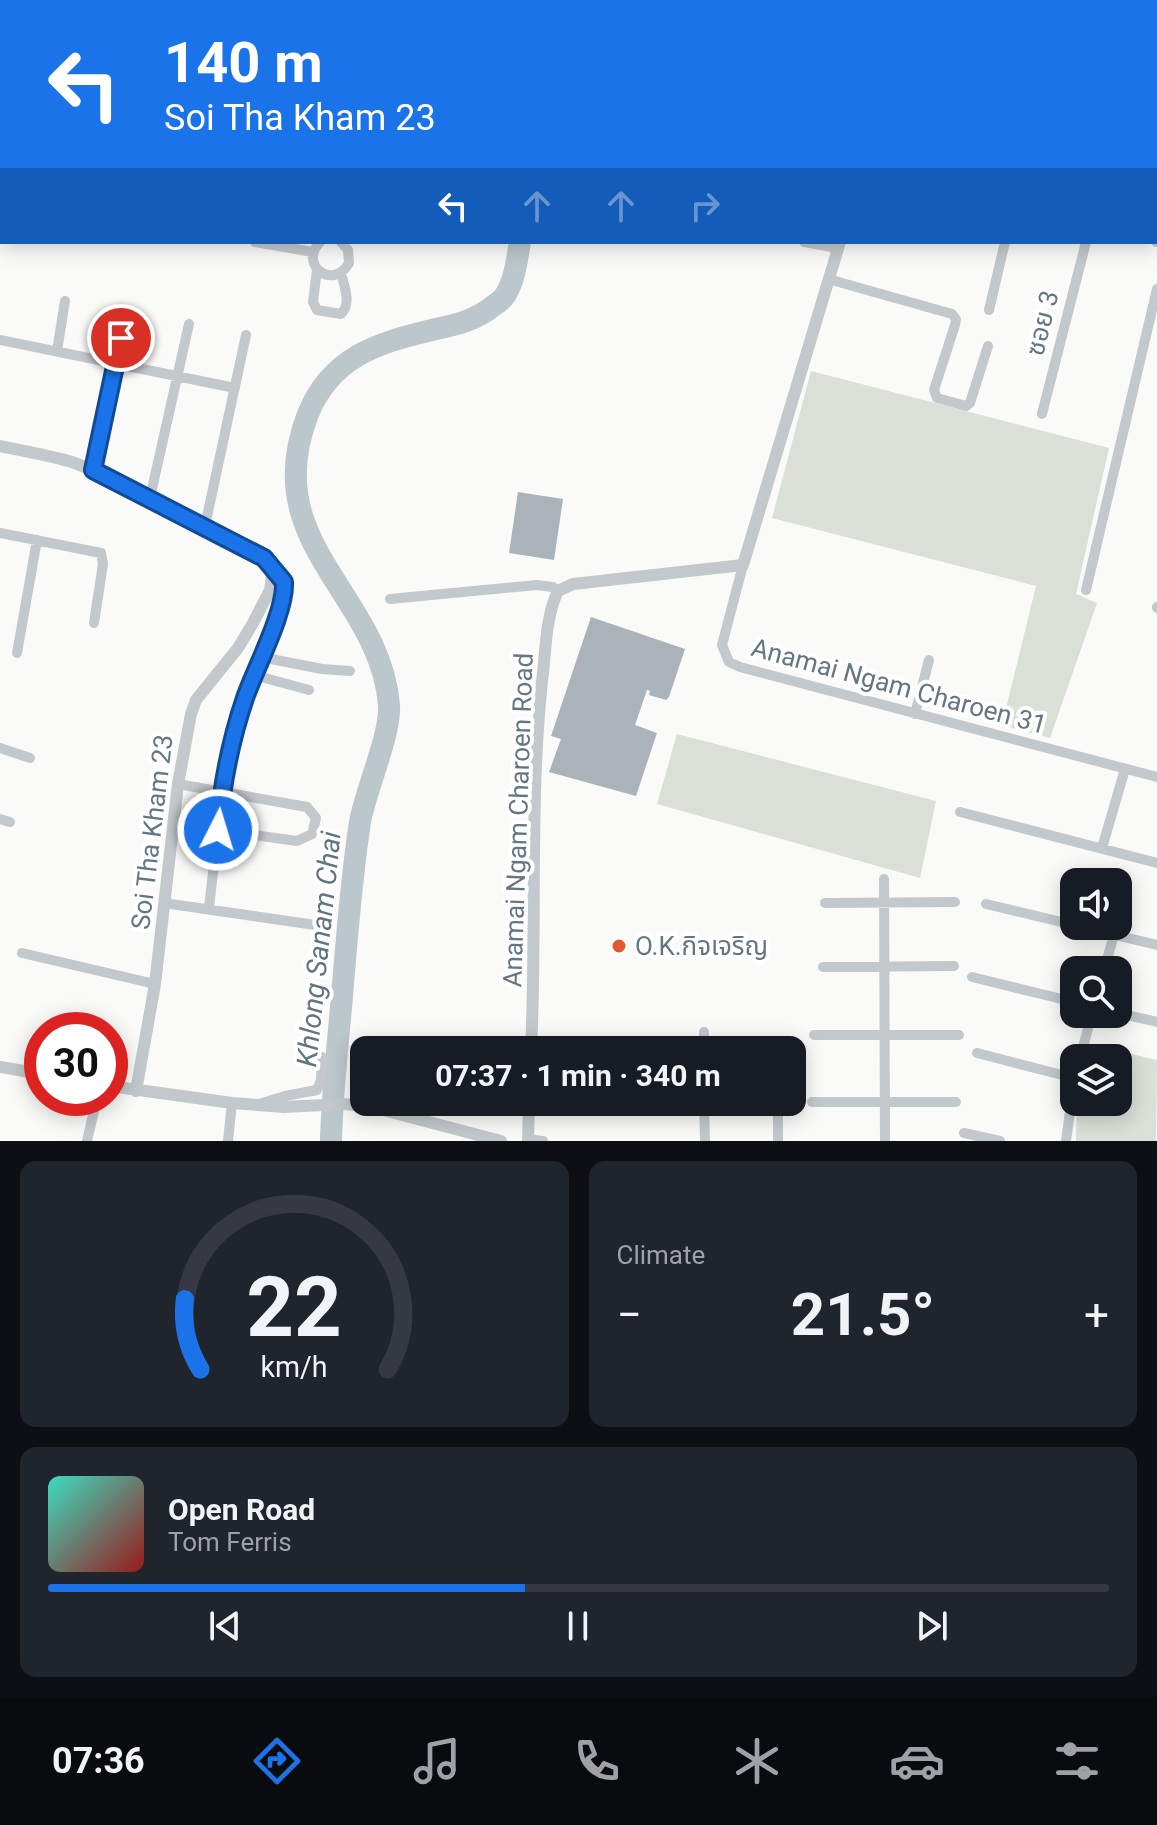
<!DOCTYPE html>
<html lang="en">
<head>
<meta charset="utf-8">
<style>
  body { margin:0; font-family:Roboto,"Noto Sans Thai",sans-serif; background:#20242c; color:#f1f3f6; height:100vh; display:flex; flex-direction:column; font-size:30px; white-space:nowrap }
  * { box-sizing:border-box; margin:0 }
  p { font-size:26px; color:#9ea1a6 }
  .icon { flex:none; width:44px; height:44px; fill:none; stroke:currentColor; stroke-width:2; stroke-linecap:round; stroke-linejoin:round }
  .map { position:relative; height:1141px; overflow:hidden }
  .sheet { display:flex; flex-direction:column; gap:20px; padding:20px; background:#0d0f14; flex:1 }
  .sheet>* { flex:none }
  .banner { position:absolute; left:0px; top:0px; width:1158px; height:244px; box-shadow:0 4px 20px #0003; background:#1a73e8; color:#fff; overflow:hidden }
  .fabs { position:absolute; left:1060px; top:868px; display:grid; gap:16px }
  .fabs a { display:grid; place-items:center; width:72px; height:72px; border-radius:16px; background:#171b24; box-shadow:0 4px 20px #0003; font-size:40px }
  .speed { position:absolute; left:24px; top:1012px; display:flex; gap:16px; font-size:40px; font-weight:700; text-align:center }
  .speed>* { display:grid; place-content:center; width:104px; height:104px; border-radius:50%; background:#171b24; box-shadow:0 4px 20px #0003; line-height:1 }
  .speed .limit { border:12px solid #d22; background:#fff; color:#111 }
  .pin { position:absolute; display:grid; place-items:center; width:68px; height:68px; color:#fff; margin:-34px; border:4px solid #fff; border-radius:50%; box-shadow:0 2px 8px #0007 }
  .me { position:absolute; width:88px; margin:-44px; rotate:5deg; stroke-linejoin:round; filter:drop-shadow(0 0 6px #0008) }
  .turn { display:flex; align-items:center; gap:28px; height:168px; padding:0 32px; font-size:36px }
  .turn .icon { width:104px; height:104px; stroke-width:2.5 }
  .turn b { display:block; font-size:56px; line-height:68px }
  .lanes { display:flex; align-items:center; height:76px; padding:0 32px; background:#0003; justify-content:center; gap:40px; direction:ltr }
  .lanes .off { opacity:.35 }
  .big { font-size:60px; font-weight:700; line-height:1.1 }
  .sheet .card { flex:1; display:flex; flex-direction:column; justify-content:center; gap:12px; min-width:0; padding:0 28px; border-radius:16px; background:#20242c }
  .sheet .dial { align-items:center; gap:0 }
  .dial svg { height:208px; overflow:visible; fill:none; stroke:#363941; stroke-width:7; stroke-linecap:round; text-anchor:middle }
  .dial text { fill:#f1f3f6; stroke:none }
  .song { display:flex; align-items:center; gap:24px }
  .cover { width:96px; height:96px; border-radius:12px; background:linear-gradient(135deg,hsl(170 70% 55%),hsl(0 70% 35%)) }
  .played { height:8px; border-radius:4px; background:linear-gradient(90deg,#1a73e8 45%,#363941 45%) }
  .keys { display:flex; justify-content:space-around; direction:ltr }
  .heat { display:flex; justify-content:space-between; align-items:center; font-size:44px; direction:ltr }
  .sheet .tiles { flex:1; display:grid; gap:20px; grid-template-columns:1fr 1fr }
  .card:last-child { grid-column:span 2 }
  .trip { position:absolute; left:350px; top:1036px; width:456px; height:80px; border-radius:16px; background:#171b24; box-shadow:0 4px 20px #0003; font-weight:700; line-height:80px; text-align:center }
  .menu { display:flex; height:128px; justify-content:space-around; align-items:center; background:#090b0e; color:#9ea1a6 }
  .menu .icon { width:56px; height:56px }
  .menu .active { color:#1a73e8 }
  .menu b { font-size:36px; color:#f1f3f6 }
  .map>svg:first-child { display:block }
</style>
</head>
<body>
<div class="map">
<svg width="1157" height="1141" viewBox="0 0 1157 1141">
  <rect width="100%" height="100%" fill="#fafaf8"/>
  <path fill="#dadfd7" d="M 811,371 L 1109,448 L 1076,594 L 1097,603 L 1050,738 L 1002,725 L 1036,586 L 772,518 Z
    M 677,734 L 936,801 L 920,878 L 657,804 Z
    M 1095,1045 L 1157,1060 L 1156,1141 L 1076,1141 L 1077,1102 L 1118,1102 L 1118,1058 L 1090,1058 Z"/>
  <g fill="none" stroke-linecap="round" stroke-linejoin="round">
    <path stroke="#bbc7cb" stroke-width="4" d="M 1092,0 L 1094,2
      M 1156,75 L 1157,77"/>
    <path stroke="#bbc7cb" stroke-width="22" d="M 573,2 L 574,0
      M 331,1141 C 332,1093 338,1044 342,996 C 347,938 351,880 360,822 C 366,789 391,734 389,705 C 380,593 257,544 308,414 C 331,357 377,343 432,330 C 454,325 475,321 493,306 C 498,303 503,299 506,294 C 515,279 517,259 520,242"/>
  </g>
  <path fill="#aab3b9" d="M 518,492 L 563,499 L 554,560 L 509,553 Z
    M 591,617 L 685,649 L 669,697 L 666,700 L 649,695 L 650,691 L 647,690 L 635,725 L 657,733 L 636,796 L 549,772 L 561,739 L 551,736 Z"/>
  <g fill="none" stroke-linecap="round" stroke-linejoin="round">
    <path stroke="#c3c8cc" stroke-width="10" d="M 3,0 L 15,2
      M 337,0 L 349,2
      M 635,0 L 643,2
      M 53,2 L 54,0
      M 272,2 L 273,0
      M 709,2 L 710,0
      M 788,2 L 788,0
      M 1156,45 L 1157,44
      M 0,192 L 2,192
      M 255,242 L 313,252
      M 320,242 C 298,265 333,291 349,263 L 348,250 L 341,242
      M 804,242 L 838,248
      M 1156,242 L 1157,242
      M 317,269 L 313,302 L 317,310 L 341,314 C 352,303 344,286 341,273
      M 828,279 L 952,314 L 956,319 L 955,325 L 934,390 L 937,398 L 966,406 L 970,403 L 988,346
      M 989,310 L 1005,242
      M 0,340 L 235,388
      M 57,351 L 65,301
      M 1042,414 L 1086,242
      M 93,470 L 127,314
      M 150,498 L 189,324
      M 205,526 L 246,335
      M 0,533 L 101,553 L 103,564 L 94,623
      M 743,565 L 722,645 L 729,662 L 740,667 L 1157,777
      M 1086,590 L 1157,289
      M 390,599 L 537,585 L 553,587 L 558,591
      M 1157,608 L 1157,607
      M 17,653 L 37,540
      M 261,657 L 322,669 L 350,671
      M 254,675 L 309,690
      M 915,714 L 929,660
      M 0,748 L 30,758
      M 178,784 L 307,807 L 316,818 L 312,834 L 297,841 L 218,830
      M 960,812 L 1157,863
      M 0,819 L 10,822
      M 1102,848 L 1125,769
      M 884,879 L 885,1141
      M 164,903 L 322,926
      M 825,903 L 955,902
      M 986,904 L 1074,925
      M 209,908 L 222,792 L 228,753 L 285,591 L 284,582 L 273,568
      M 1077,926 L 1157,945
      M 22,953 L 155,984
      M 823,967 L 954,966
      M 1104,970 L 1114,935
      M 972,977 L 1074,1002
      M 1118,1013 L 1157,1022
      M 704,1032 L 704,1050
      M 814,1035 L 959,1035
      M 977,1053 L 1074,1078
      M 1080,1058 L 1092,1014
      M 704,1102 L 705,1141
      M 812,1102 L 956,1102
      M 259,1104 L 285,1096 L 317,1090 L 321,1080 L 322,1057
      M 964,1133 L 1000,1141
      M 528,1139 L 543,1141
      M 87,1141 L 97,1098
      M 228,1141 L 232,1103
      M 778,1141 L 778,1102
      M 1066,1141 L 1074,1082"/>
    <path stroke="#c3c8cc" stroke-width="12" d="M 915,2 L 916,0
      M 0,446 C 24,451 49,455 72,462 C 103,473 259,547 273,568 L 270,590 L 253,623 L 238,648 L 196,700 L 191,714 L 178,784 L 155,984 L 136,1091
      M 531,1050 C 537,927 529,804 542,681 C 546,652 545,618 558,591 L 573,584 L 743,565 L 840,242
      M 0,1067 L 42,1074
      M 110,1086 L 232,1103 L 284,1107 L 343,1104 L 368,1106 L 501,1141
      M 528,1141 L 529,1102"/>
  </g>
  <g fill="none" stroke-linecap="round" stroke-linejoin="round">
    <defs>
      <path id="route" d="M 121,338 L 93,470 L 264,558 L 284,582 C 286,611 255,669 245,698 C 230,742 222,784 218,830"/>
    </defs>
    <use href="#route" stroke="#114b97" stroke-width="20"/>
    <use href="#route" stroke="#1a73e8" stroke-width="14"/>
  </g>
  <circle fill="#e4572e" stroke="#fff" stroke-width="3" cx="619" cy="946" r="8"/>
  <g text-anchor="middle" dominant-baseline="central" stroke-width="8" stroke-linejoin="round" paint-order="stroke">
    <g font-size="26" fill="#657683" stroke="#fff">
      <text transform="translate(1042 323) rotate(-76)">ซอย 3</text>
      <text transform="translate(899 686) rotate(15)">Anamai Ngam Charoen 31</text>
      <text transform="translate(518 820) rotate(-88)">Anamai Ngam Charoen Road</text>
      <text transform="translate(152 832) rotate(-83)">Soi Tha Kham 23</text>
    </g>
    <g font-size="26" fill="#657683" stroke="#fff" text-anchor="start">
      <text x="635" y="946">O.K.กิจเจริญ</text>
    </g>
    <g font-size="28" font-style="italic" fill="#60757c" stroke="#fff">
      <text transform="translate(319 949) rotate(-84)">Khlong Sanam Chai</text>
    </g>
  </g>
</svg>
<div class="fabs">
<a><svg class="icon" aria-label="sound" viewBox="0 0 24 24"><path d="M4 9h4l5-4v14l-5-4H4zM17 9q2 3 0 6"/></svg></a>
<a><svg class="icon" aria-label="search" viewBox="0 0 24 24"><circle cx="10" cy="10" r="6"/><path d="M15 15l6 6"/></svg></a>
<a><svg class="icon" aria-label="layers" viewBox="0 0 24 24"><path d="M12 4l9 5-9 5-9-5zM3 14l9 5 9-5"/></svg></a>
</div>
<div class="speed"><div class="limit">30</div></div>
<div class="pin" style="left:121px;top:338px;background:#d93025"><svg class="icon" aria-label="arrive" viewBox="0 0 24 24"><path d="M6 21V4h12l-3 4 3 4H6"/></svg></div>
<svg class="me" style="left:218px;top:830px" viewBox="-20 -20 40 40"><circle r="17" fill="#1a73e8" stroke="#fff" stroke-width="3"/><path d="M0-11L8 9 0 5-8 9z" fill="#fff"/></svg>
<div class="trip">07:37 · 1 min · 340 m</div>
<div class="banner">
<div class="turn"><svg class="icon" aria-label="left" viewBox="0 0 24 24"><path d="M17 20v-9H6M10 6l-5 5 5 5"/></svg><div><b>140 m</b>Soi Tha Kham 23</div></div>
<div class="lanes"><svg class="icon" aria-label="left" viewBox="0 0 24 24"><path d="M17 20v-9H6M10 6l-5 5 5 5"/></svg><svg class="icon off" aria-label="ahead" viewBox="0 0 24 24"><path d="M12 20V5M6 11l6-6 6 6"/></svg><svg class="icon off" aria-label="ahead" viewBox="0 0 24 24"><path d="M12 20V5M6 11l6-6 6 6"/></svg><svg class="icon off" aria-label="right" viewBox="0 0 24 24"><path d="M7 20v-9h11M14 6l5 5-5 5"/></svg></div>
</div>
</div>
<section class="sheet">
<div class="tiles">
<div class="card dial"><svg viewBox="0 0 100 80">
<path d="M14 69A42 42 0 1 1 86 69"/>
<path d="M14 69A42 42 0 0 1 8 42" stroke="#1a73e8"/>
<text x="50" y="56" font-size="32" font-weight="700">22</text>
<text x="50" y="72" font-size="11">km/h</text>
</svg></div>
<div class="card"><p>Climate</p>
<div class="heat"><a>−</a><b class="big">21.5°</b><a>+</a></div>
</div>
<div class="card">
<div class="song"><i class="cover"></i><div><b>Open Road</b><p>Tom Ferris</p></div></div>
<div class="played"></div>
<div class="keys"><svg class="icon" aria-label="previous" viewBox="0 0 24 24"><path d="M18 5L8 12l10 7zM5 5v14"/></svg><svg class="icon" aria-label="pause" viewBox="0 0 24 24"><path d="M8 5v14M16 5v14"/></svg><svg class="icon" aria-label="next" viewBox="0 0 24 24"><path d="M6 5l10 7-10 7zM19 5v14"/></svg></div>
</div>
</div>
</section>
<nav class="menu">
<b>07:36</b>
<svg class="icon active" aria-label="directions" viewBox="0 0 24 24"><path d="M12 3l9 9-9 9-9-9zM9 14v-3h6M13 9l2 2-2 2"/></svg>
<svg class="icon" aria-label="music" viewBox="0 0 24 24"><path d="M9 18V5l10-2v13"/><circle cx="6" cy="18" r="3"/><circle cx="16" cy="16" r="3"/></svg>
<svg class="icon" aria-label="phone" viewBox="0 0 24 24"><path d="M5 4h4l2 5-3 2q2 4 5 5l2-3 5 2v4C11 20 4 13 5 4z"/></svg>
<svg class="icon" aria-label="climate" viewBox="0 0 24 24"><path d="M12 3v18M4 7l16 10M4 17L20 7"/></svg>
<svg class="icon" aria-label="car" viewBox="0 0 24 24"><path d="M5 17H2v-5l4-1 3-4h7l3 4 3 1v5h-3M9 17h6M6 11h13"/><circle cx="7" cy="17" r="2"/><circle cx="17" cy="17" r="2"/></svg>
<svg class="icon" aria-label="filters" viewBox="0 0 24 24"><path d="M4 7h16M4 17h16"/><circle cx="9" cy="7" r="2"/><circle cx="15" cy="17" r="2"/></svg>
</nav>
</body>
</html>
